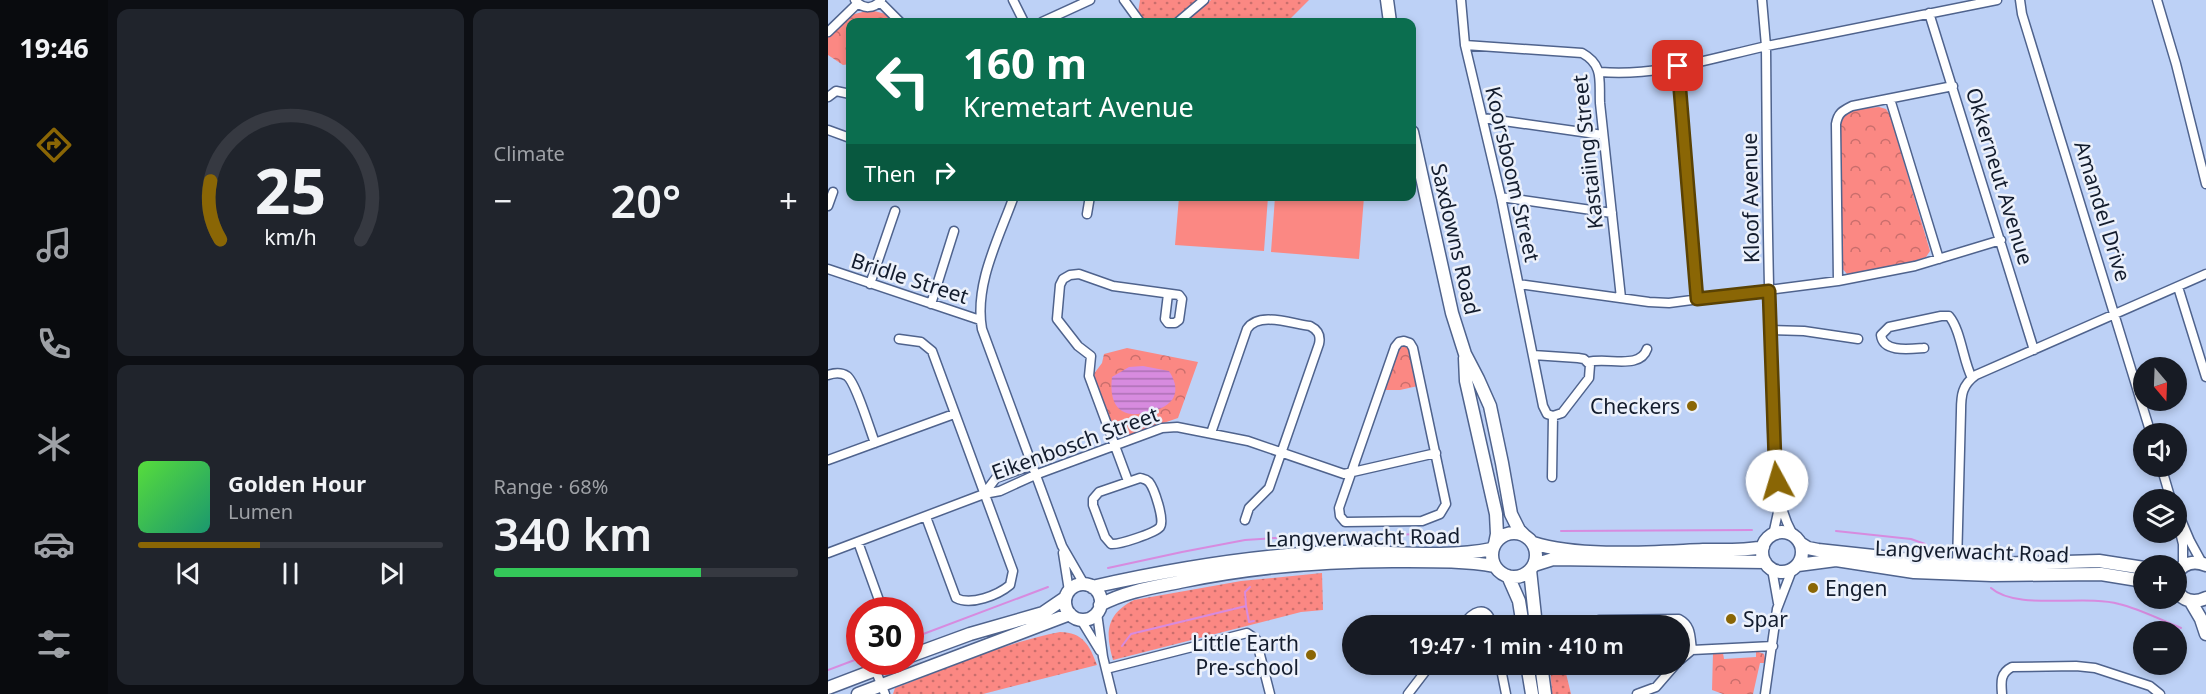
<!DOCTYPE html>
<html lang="en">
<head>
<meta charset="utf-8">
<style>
  body { margin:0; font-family:"Noto Sans",sans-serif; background:#20242c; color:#f1f3f6; height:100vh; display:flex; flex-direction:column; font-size:22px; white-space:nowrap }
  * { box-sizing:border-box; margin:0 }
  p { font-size:20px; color:#9ea1a6 }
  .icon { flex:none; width:33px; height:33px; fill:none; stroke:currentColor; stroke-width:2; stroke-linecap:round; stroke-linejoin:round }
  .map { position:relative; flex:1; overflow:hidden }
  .drawer { display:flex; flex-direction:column; gap:9px; padding:9px; background:#0d0f14; width:720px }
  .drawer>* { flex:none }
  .guide { position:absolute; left:18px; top:18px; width:570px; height:183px; border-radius:12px; box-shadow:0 3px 9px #0003; background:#0b6e4f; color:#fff; overflow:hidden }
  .needle { width:39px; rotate:161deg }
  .fabs { position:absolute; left:1305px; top:357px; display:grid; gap:12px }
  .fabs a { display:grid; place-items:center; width:54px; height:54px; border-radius:50%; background:#171b24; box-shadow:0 3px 9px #0003; font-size:30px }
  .speed { position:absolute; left:18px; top:597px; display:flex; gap:12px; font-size:30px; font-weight:700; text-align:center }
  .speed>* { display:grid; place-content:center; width:78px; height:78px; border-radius:50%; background:#171b24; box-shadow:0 3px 9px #0003; line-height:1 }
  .speed .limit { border:9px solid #d22; background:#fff; color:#111 }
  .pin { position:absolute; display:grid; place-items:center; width:51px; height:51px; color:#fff; margin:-26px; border-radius:12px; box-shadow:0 3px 9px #0006 }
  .me { position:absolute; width:66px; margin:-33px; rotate:354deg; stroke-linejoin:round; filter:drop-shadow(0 0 4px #0008) }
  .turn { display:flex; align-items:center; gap:21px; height:126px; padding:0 18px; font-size:27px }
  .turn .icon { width:78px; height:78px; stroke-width:2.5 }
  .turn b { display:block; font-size:42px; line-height:51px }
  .then { display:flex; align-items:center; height:57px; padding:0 18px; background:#0003; gap:12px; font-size:22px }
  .big { font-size:45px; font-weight:600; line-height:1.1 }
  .drawer .widget { flex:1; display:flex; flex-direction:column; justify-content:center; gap:9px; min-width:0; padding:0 21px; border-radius:12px; background:#20242c }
  .drawer .dial { align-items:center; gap:0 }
  .dial svg { height:156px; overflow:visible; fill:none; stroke:#363941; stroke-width:7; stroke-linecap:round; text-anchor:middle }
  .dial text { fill:#f1f3f6; stroke:none }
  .song { display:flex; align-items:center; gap:18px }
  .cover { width:72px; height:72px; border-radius:9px; background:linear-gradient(135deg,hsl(110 70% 55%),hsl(160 70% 35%)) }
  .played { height:6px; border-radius:3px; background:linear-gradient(90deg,#8a6605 40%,#363941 40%) }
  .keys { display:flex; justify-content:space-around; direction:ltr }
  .heat { display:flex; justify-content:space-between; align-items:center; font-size:33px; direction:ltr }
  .charge { height:9px; border-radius:4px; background:linear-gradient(90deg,#34c759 68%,#363941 0) }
  .drawer .tiles { flex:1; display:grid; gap:9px; grid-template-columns:repeat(2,1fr) }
  .trip { position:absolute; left:514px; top:615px; width:348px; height:60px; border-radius:30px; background:#171b24; box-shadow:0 3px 9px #0003; font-weight:600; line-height:60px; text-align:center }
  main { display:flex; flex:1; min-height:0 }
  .dock { display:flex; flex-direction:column; width:108px; justify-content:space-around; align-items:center; background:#090b0e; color:#9ea1a6 }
  .dock .icon { width:42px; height:42px }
  .dock .current { color:#8a6605 }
  .dock b { font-size:27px; color:#f1f3f6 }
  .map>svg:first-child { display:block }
</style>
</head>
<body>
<main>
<nav class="dock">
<b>19:46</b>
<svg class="icon current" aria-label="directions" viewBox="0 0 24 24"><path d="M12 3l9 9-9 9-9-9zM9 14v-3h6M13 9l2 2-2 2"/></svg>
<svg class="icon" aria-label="music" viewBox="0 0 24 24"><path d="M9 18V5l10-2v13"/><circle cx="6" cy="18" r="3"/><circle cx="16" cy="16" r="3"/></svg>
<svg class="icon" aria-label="phone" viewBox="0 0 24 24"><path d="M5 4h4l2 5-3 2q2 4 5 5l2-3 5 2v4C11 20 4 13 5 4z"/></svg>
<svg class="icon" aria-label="climate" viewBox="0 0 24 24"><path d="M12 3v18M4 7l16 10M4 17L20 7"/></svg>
<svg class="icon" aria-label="car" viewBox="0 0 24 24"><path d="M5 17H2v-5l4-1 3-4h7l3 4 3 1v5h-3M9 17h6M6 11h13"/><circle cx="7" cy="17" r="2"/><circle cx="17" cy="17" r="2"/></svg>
<svg class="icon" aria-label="filters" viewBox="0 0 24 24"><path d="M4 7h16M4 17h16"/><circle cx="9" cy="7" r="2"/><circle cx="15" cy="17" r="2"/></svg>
</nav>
<section class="drawer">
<div class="tiles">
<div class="widget dial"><svg viewBox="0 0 100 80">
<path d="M14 69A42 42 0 1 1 86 69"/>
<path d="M14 69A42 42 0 0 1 9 39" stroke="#8a6605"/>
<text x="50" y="56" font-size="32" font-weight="700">25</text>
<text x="50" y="72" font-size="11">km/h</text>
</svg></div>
<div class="widget"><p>Climate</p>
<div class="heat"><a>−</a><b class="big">20°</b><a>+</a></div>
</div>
<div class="widget">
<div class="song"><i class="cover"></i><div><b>Golden Hour</b><p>Lumen</p></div></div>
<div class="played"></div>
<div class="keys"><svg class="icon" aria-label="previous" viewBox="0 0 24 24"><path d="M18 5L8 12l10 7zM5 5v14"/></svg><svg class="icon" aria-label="pause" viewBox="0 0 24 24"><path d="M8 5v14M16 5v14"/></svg><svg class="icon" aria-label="next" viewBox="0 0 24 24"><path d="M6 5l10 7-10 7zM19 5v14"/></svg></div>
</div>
<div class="widget"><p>Range · 68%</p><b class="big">340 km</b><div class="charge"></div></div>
</div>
</section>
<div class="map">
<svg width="1378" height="694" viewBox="0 0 1378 694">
  <defs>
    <pattern id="grass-dots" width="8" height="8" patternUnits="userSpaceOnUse" patternTransform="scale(1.5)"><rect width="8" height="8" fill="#fb8883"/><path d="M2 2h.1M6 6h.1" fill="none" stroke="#ca6e6c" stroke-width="1.8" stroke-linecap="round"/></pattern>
    <pattern id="park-crowns" width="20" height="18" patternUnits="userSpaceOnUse" patternTransform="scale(1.5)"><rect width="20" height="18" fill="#fb8883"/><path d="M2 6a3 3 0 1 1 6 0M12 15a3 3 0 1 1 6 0" fill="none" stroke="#ca6e6c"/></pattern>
    <pattern id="water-rules" width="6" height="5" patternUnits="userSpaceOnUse" patternTransform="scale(1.5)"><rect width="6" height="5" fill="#d78bdf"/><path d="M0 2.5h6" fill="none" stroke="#ad71b5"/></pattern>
  </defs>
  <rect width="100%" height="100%" fill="#bdd1f6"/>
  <path fill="url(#grass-dots)" d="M 312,0 L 369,0 L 342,22 L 317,22 L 310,13 Z
    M 383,0 L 481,0 L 462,19 L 463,22 L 357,22 Z
    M 494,573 L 495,610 L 473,612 L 285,660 C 277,633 278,614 306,600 L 413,581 Z
    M 232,632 C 255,632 262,646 269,665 L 155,694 L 65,694 L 67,688 C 121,668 175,643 232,632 Z
    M 722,665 L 736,665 L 743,694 L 724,694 Z"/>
  <path fill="url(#park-crowns)" d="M 42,10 L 58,14 L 68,22 L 22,22 L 22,64 L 15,65 L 0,55 L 0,36 L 23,15 Z
    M 1051,107 L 1058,109 L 1062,115 L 1102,251 L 1098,257 L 1084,262 L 1019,274 L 1013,267 L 1011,124 C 1016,109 1037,108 1051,107 Z
    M 575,346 L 580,347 L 582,351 L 590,386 L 572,390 L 556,390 L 571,348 Z
    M 299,348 L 370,362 L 350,418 L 295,437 L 286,431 L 265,375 L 274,363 L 276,354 Z
    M 928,651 L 936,654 L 938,663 L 932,663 L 925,694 L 895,694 L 884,690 L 885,653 L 895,653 L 896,659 L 928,657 Z"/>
  <path fill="#fb8883" d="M 351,197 L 440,197 L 436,251 L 347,245 Z
    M 447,197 L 536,197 L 531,259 L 443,252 Z"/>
  <path fill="url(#water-rules)" d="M 315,366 L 341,371 C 357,396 341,409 317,413 C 289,419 281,401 284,377 L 301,367 Z"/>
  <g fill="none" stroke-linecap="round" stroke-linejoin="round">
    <path stroke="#d78bdf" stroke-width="2" d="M 733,531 L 924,530
      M 1008,531 L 1083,539 L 1097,544
      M 280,568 L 354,552 L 417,540 L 447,538 L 631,533
      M 1163,588 C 1189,611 1256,594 1291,604 C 1312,609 1333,620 1353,628
      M 418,606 L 421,622 L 426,621
      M 82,639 L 220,587
      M 294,646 L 303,634 L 311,632 L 418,606 L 417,592 L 422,587
      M 0,670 L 32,658"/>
    <defs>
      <path id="street" d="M 27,0 C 35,10 46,9 53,0
        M 185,0 L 196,22
        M 296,0 L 312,22
        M 633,0 L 637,45 L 673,197 L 715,406 L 719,414 L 725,416 L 734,413 L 761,378 L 762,365 L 756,359 L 750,358 L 705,355
        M 934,0 L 938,46 C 939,157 939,268 944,379 C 945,429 940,490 965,535
        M 1192,0 L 1194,14 L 1323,434
        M 1329,0 L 1348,64 L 1378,184
        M 52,2 L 72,22
        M 1101,13 L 1206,350
        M 214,22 L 262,0
        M 350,22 L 376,0
        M 0,32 L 30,3
        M 637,45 L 754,53 C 776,65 771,81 772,103 L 793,298
        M 850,66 L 869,299
        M 772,72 C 829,77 884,58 939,46 C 1016,30 1093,15 1169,0
        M 0,97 L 8,91 L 22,94
        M 1062,99 L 1111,259
        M 655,118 L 775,135
        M 0,130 L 22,138
        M 186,196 C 171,238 146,284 154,329 L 234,546 L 256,584
        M 673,197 L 784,213
        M 0,206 L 5,192
        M 259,214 L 262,196
        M 0,269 L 152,320
        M 1010,281 L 1008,124 C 1010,113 1014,111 1024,106 L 1125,86
        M 42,284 L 67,211
        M 691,284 L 821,302 L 841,303 L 1010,281 L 1087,266 L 1173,240
        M 1350,287 L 1378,377
        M 103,304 L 126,231
        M 942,330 L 976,331 L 1030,339
        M 71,339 L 93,342 L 104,351 L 185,571 L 182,585 C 170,595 143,606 128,598 L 98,517
        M 576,341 L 582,343 L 585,348 L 618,504 L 612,514 L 594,521 L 517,522 L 512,516 L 511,508 L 567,347 L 571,342 Z
        M 1096,348 C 1082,349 1055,353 1053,335 L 1061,327 L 1113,316 L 1121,316 C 1133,330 1135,361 1144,378
        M 760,362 C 780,357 812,370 819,349
        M 0,375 C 6,373 13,372 19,376 C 28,383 42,430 47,443
        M 383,433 L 419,329 C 431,311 464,324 482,326 C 490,330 493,335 491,344 L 441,488 L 421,508 L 417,520
        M 0,460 L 126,414
        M 1333,466 L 1343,500
        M 724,477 L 725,416
        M 312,478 C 316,479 318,479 321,482 C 326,488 337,520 332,527 C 327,533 291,545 283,544 L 277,537 L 265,505 L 265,499 L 271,492 Z
        M 300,481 L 261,376 L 263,356 L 250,346 L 229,319 L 232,285 L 235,279 L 242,275 L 251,274 L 285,286 L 351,295 L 354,299 L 351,320 L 347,323 L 340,323 L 337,319 L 340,294
        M 156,494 L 168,478 L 204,465
        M 1348,508 L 1362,541 L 1374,563
        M 1351,528 L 1355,544 L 1355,566
        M 945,535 L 952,503
        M 30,542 L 52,603
        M 0,553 L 156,494 L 172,491 L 207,475 L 334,428 L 349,427 L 420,441 L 516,474 L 608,453
        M 235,553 L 241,591
        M 1129,565 L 1133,411 C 1133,395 1134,385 1148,375 L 1378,274
        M 944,569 L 950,603
        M 269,613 L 275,657 L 284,694
        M 253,620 L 272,651
        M 634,626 C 644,612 658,602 665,626
        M 743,626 L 772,620 L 851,619 C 864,626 862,637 864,650
        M 852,660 L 864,650 L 945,646
        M 672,664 L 678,694
        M 47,669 L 57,694
        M 278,669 L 419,633 L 428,639 L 442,694
        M 580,694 L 603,664
        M 809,694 L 828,687 L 848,664
        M 937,694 L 949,609 L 964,570
        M 1174,694 C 1173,682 1172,673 1184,667 L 1248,666 L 1267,668 L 1322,686 L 1332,694"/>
      <path id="secondary" d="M 559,0 L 562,22
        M 584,132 L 624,313 L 637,354 L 650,379 L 662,406 L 674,463 L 683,514 L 691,530 L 697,536
        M 637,358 L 638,381 L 668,514 L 669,534 L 667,544
        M934 552a20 20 0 1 1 40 0a20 20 0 1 1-40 0Z
        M664 555a22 22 0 1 1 44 0a22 22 0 1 1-44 0Z
        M 705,543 C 752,558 826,552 875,550 C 895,550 916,551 935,547
        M 972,543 L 980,548 L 990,550 L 1129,565 L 1271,561 L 1316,568
        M 706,565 L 725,559 L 937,562
        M 970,565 L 1008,560 L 1086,572 L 1164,575 L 1273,574 L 1316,581
        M 702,570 L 708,626
        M 1348,574 C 1355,563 1366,560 1378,565
        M 680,576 L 691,601 L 695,626
        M237 602a18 18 0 1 1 36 0a18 18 0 1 1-36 0Z
        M 264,587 C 344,569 427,555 509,552 C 560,551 614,559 664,549
        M 1348,590 C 1355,601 1366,604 1378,598
        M 1363,602 L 1373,619 L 1378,634
        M 272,605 C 298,591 327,587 356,581 C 430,566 504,560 580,561 C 609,561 638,561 667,566
        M 82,656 L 142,634 L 215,613 L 237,598
        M 699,664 L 704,694
        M 713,664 L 717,694
        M 0,688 L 68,662
        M 30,694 L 242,614"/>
    </defs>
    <use href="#street" stroke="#4f638d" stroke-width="11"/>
    <use href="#secondary" stroke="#4f638d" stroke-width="15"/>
    <use href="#street" stroke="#fff" stroke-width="8"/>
    <use href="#secondary" stroke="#fff" stroke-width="12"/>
  </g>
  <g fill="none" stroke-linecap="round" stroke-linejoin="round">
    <defs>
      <path id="route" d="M 850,66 L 869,299 L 941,291 L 947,460 L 949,481"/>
    </defs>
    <use href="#route" stroke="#5a4203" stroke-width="15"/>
    <use href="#route" stroke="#8a6605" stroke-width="10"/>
  </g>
  <g fill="#8a6605" stroke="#ecf1fb" stroke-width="2">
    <circle cx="864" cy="406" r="6"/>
    <circle cx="985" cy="588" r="6"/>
    <circle cx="903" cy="619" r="6"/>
    <circle cx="483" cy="655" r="6"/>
  </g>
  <g text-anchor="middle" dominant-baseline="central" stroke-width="5" stroke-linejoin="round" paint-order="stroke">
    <g font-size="21" fill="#131c2d" stroke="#ecf1fb">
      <text transform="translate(759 152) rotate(-96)">Kastaiing Street</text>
      <text transform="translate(685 174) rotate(77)">Koorsboom Street</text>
      <text transform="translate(1172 176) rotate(73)">Okkerneut Avenue</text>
      <text transform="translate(922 198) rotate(-91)">Kloof Avenue</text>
      <text transform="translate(1275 211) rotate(73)">Amandel Drive</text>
      <text transform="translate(628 239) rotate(77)">Saxdowns Road</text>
      <text transform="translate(82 278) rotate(18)">Bridle Street</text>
      <text transform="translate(247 443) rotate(-20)">Eikenbosch Street</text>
      <text transform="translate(535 537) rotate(-1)">Langverwacht Road</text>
      <text transform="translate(1144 551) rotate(2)">Langverwacht Road</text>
    </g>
    <g font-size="21" fill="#131c2d" stroke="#ecf1fb" text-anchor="end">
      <text x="852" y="406">Checkers</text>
      <text x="997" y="588" text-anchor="start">Engen</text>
      <text x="915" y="619" text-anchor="start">Spar</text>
      <text x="471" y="643">Little Earth<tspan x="471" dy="24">Pre-school</tspan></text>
    </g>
  </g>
</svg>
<div class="fabs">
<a><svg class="needle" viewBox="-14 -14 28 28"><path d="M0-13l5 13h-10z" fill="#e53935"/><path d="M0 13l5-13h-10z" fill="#9ea1a6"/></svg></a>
<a><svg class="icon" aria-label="sound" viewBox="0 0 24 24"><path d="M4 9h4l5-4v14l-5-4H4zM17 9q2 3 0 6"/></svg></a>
<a><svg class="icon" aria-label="layers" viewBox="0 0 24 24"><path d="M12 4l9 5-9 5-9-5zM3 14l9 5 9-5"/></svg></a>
<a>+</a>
<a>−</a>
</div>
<div class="speed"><div class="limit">30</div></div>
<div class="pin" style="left:850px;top:66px;background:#d93025"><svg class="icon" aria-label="arrive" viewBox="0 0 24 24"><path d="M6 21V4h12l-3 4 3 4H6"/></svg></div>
<svg class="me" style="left:949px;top:481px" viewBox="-20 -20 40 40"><circle r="19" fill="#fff"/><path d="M0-13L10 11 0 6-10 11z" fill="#8a6605"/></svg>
<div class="trip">19:47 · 1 min · 410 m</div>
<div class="guide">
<div class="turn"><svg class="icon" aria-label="left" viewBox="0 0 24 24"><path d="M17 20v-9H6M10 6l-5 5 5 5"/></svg><div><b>160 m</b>Kremetart Avenue</div></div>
<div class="then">Then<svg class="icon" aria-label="right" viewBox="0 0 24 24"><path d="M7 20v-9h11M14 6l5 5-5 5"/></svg></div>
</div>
</div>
</main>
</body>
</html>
